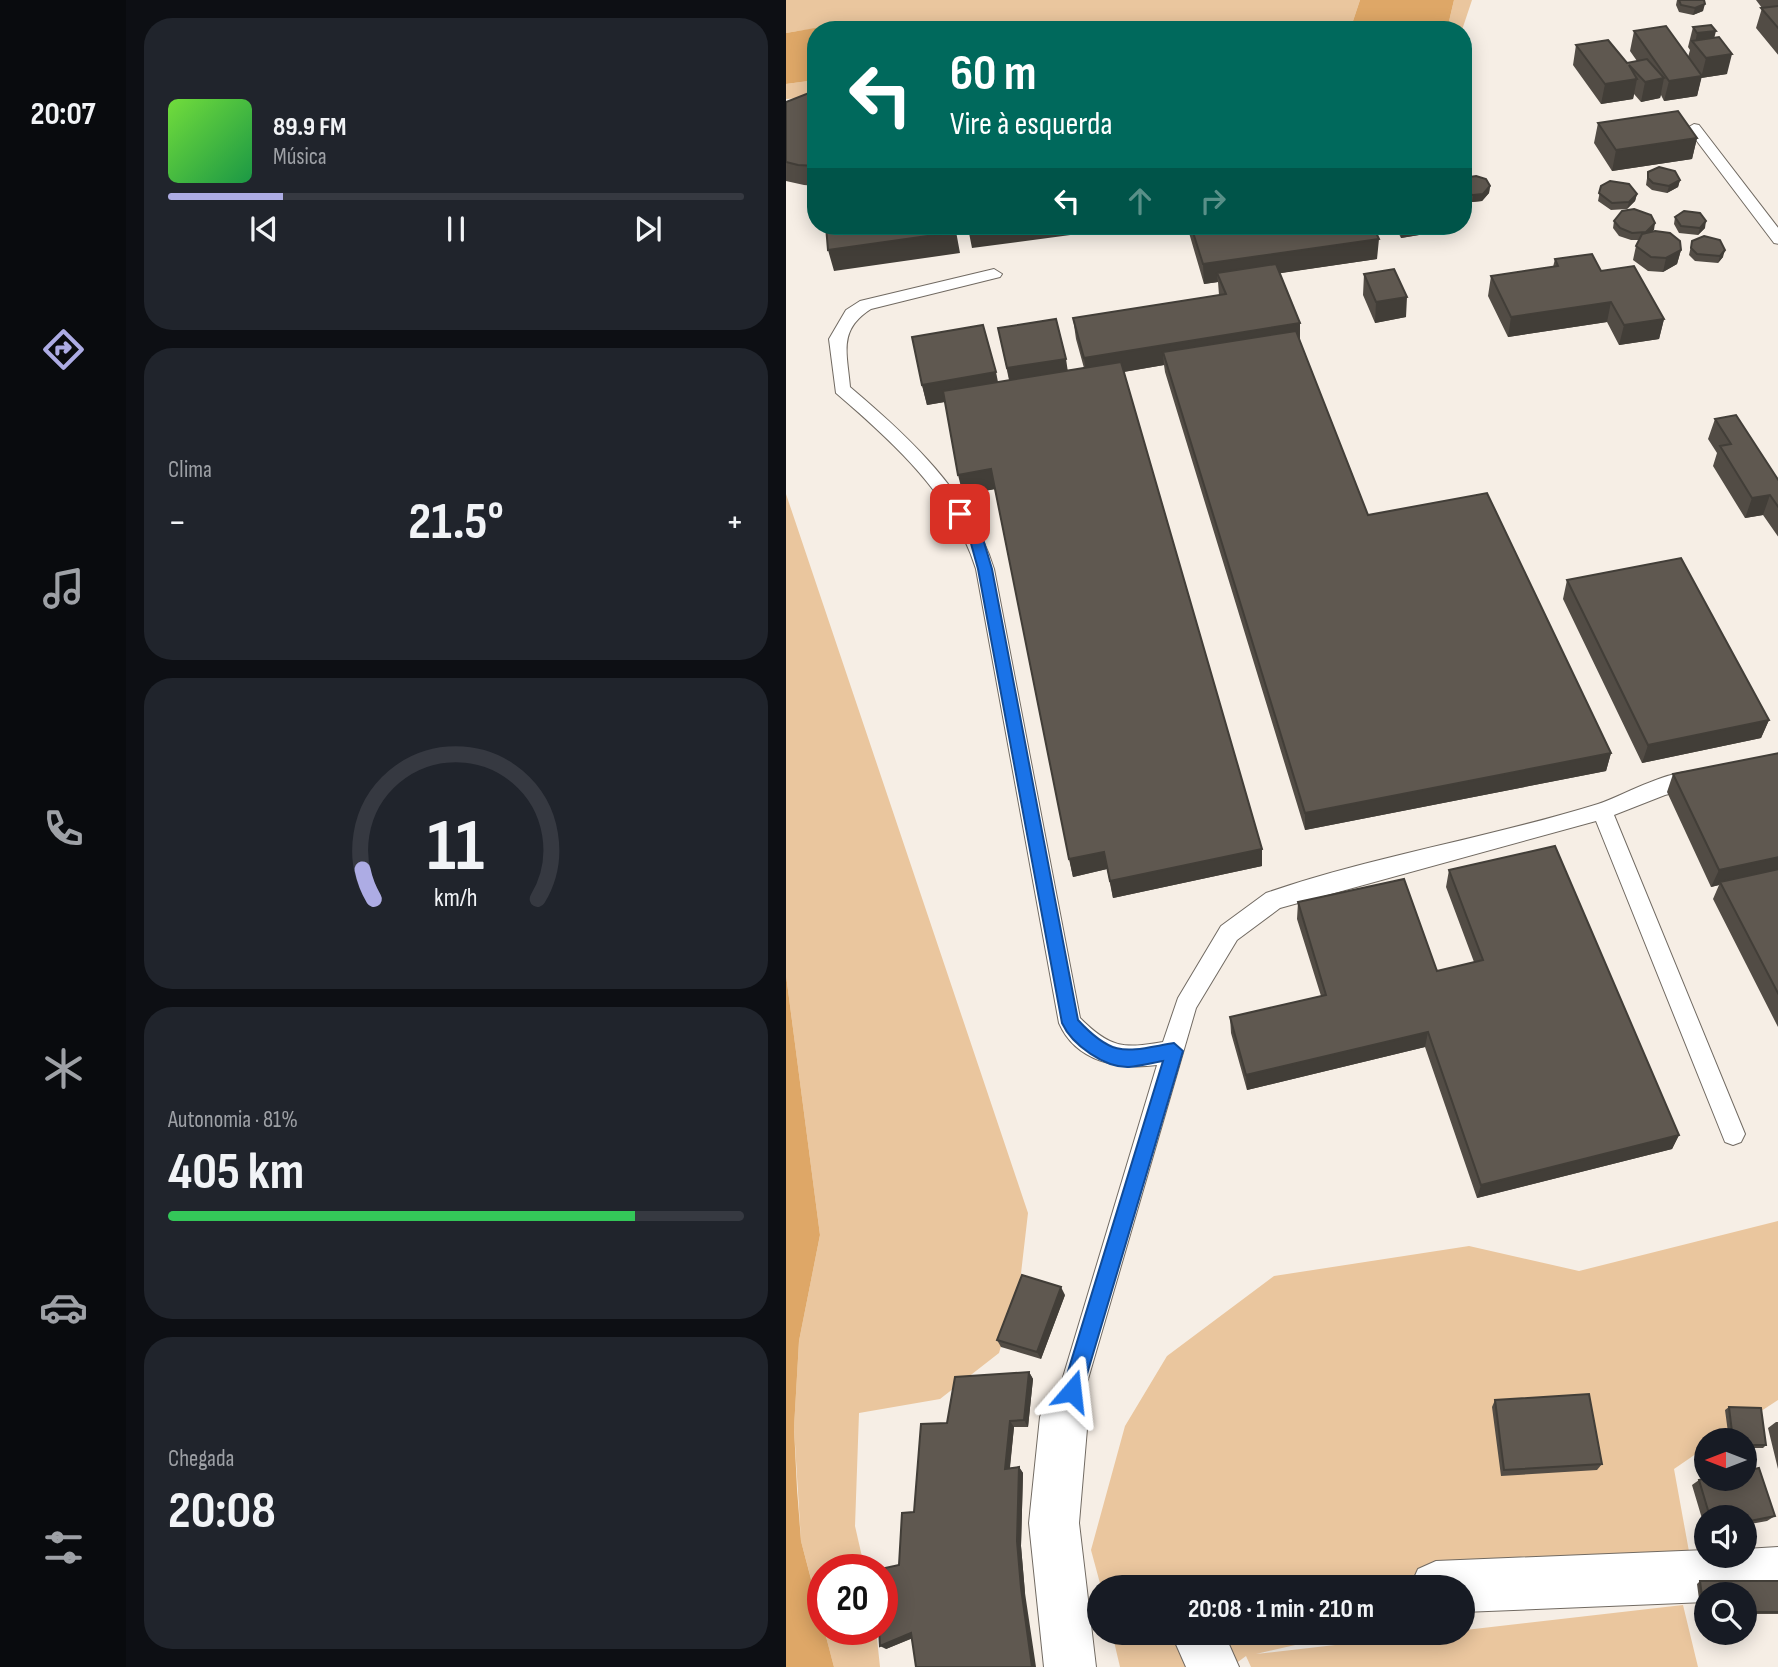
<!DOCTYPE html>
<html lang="pt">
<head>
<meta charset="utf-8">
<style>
  body { margin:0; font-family:"Sofia Sans Condensed",sans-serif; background:#20242c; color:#f1f3f6; height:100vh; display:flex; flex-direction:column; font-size:26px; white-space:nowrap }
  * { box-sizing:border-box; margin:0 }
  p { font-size:23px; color:#9ea1a6 }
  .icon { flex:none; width:38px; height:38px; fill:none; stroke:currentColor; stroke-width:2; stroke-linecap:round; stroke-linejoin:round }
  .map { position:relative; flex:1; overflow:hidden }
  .drawer { display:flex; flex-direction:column; gap:18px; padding:18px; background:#0d0f14; width:660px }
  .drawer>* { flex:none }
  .banner { position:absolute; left:21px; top:21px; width:665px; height:214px; border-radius:28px; box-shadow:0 4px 18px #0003; background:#00695c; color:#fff; overflow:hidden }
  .needle { width:46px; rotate:270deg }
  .fabs { position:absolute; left:908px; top:1428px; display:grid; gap:14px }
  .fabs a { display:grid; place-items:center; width:63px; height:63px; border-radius:50%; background:#171b24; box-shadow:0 4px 18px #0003; font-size:35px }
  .speed { position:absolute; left:21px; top:1554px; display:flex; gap:14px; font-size:35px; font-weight:700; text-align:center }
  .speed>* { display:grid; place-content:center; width:91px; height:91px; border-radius:50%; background:#171b24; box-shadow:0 4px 18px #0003; line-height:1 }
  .speed .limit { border:10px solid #d22; background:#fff; color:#111 }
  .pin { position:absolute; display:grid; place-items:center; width:60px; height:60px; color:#fff; margin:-30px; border-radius:14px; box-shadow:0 4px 10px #0006 }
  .me { position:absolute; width:77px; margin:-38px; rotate:17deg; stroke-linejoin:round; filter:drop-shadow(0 0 5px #0008) }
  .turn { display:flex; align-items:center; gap:24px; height:147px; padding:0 28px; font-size:32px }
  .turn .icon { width:91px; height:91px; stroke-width:2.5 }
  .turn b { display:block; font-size:49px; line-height:60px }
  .lanes { display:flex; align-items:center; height:66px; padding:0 28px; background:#0003; justify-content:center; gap:35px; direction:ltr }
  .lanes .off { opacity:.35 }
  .big { font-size:52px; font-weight:700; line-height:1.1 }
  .drawer .card { flex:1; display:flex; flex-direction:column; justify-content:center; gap:10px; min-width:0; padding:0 24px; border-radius:28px; background:#20242c }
  .drawer .dial { align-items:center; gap:0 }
  .dial svg { height:182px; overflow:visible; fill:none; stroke:#363941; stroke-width:7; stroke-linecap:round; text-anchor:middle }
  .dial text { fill:#f1f3f6; stroke:none }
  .song { display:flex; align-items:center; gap:21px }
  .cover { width:84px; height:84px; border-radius:10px; background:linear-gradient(135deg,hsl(100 70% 55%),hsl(140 70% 35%)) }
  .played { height:7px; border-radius:4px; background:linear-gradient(90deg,#adace4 20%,#363941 20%) }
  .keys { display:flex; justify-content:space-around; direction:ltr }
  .heat { display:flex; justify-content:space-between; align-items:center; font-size:38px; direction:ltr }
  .charge { height:10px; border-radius:5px; background:linear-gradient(90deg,#34c759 81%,#363941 0) }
  .trip { position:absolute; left:301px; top:1575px; width:388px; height:70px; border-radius:35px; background:#171b24; box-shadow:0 4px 18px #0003; font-weight:700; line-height:70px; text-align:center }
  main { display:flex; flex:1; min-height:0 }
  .tab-bar { display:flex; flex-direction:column; width:126px; justify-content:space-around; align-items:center; background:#090b0e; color:#9ea1a6 }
  .tab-bar .icon { width:49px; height:49px }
  .tab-bar .active { color:#adace4 }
  .tab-bar b { font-size:32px; color:#f1f3f6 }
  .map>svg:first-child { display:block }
</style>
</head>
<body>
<main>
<nav class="tab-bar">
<b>20:07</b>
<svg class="icon active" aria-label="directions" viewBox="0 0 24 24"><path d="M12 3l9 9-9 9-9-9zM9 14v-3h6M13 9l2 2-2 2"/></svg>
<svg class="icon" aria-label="music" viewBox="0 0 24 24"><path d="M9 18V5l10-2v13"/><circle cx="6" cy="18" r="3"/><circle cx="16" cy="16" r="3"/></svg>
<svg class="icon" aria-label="phone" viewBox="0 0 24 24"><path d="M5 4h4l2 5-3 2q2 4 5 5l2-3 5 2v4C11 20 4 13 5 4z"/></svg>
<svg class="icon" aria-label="climate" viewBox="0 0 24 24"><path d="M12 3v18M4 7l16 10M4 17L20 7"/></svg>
<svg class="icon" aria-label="car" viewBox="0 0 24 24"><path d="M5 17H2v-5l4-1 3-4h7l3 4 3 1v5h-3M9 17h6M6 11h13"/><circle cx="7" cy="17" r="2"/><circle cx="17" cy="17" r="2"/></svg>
<svg class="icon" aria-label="filters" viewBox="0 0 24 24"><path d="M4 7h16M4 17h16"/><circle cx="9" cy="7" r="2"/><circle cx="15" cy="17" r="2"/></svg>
</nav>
<section class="drawer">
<div class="card">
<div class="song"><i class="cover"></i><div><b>89.9 FM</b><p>Música</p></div></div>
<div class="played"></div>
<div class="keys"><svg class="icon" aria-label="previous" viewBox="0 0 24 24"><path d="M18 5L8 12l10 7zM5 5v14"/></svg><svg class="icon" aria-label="pause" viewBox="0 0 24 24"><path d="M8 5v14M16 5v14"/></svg><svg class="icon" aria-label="next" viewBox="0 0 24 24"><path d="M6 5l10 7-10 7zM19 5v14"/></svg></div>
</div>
<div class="card"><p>Clima</p>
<div class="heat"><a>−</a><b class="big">21.5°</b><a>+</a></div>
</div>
<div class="card dial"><svg viewBox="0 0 100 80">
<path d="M14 69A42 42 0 1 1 86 69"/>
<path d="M14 69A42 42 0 0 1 9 56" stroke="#adace4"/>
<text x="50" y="56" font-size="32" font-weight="700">11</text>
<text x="50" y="72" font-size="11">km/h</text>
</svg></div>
<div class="card"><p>Autonomia · 81%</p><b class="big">405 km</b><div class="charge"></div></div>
<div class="card"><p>Chegada</p><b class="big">20:08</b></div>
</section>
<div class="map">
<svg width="993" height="1667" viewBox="0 0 993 1667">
  <rect width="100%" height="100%" fill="#f6eee5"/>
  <path fill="#eac69e" d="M 0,0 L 574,0 L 564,30 L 173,30 C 115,23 58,23 0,33 Z
    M 668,0 L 686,0 L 676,30 L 661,30 Z
    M 30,80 L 30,97 L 0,99 L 0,84 Z
    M 0,494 L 242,1213 L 234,1282 L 213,1353 L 154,1399 L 73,1413 L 69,1526 L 79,1570 L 37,1570 L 37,1624 L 15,1541 L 8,1428 L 13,1341 L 34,1235 L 0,975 Z
    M 992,1221 L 992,1400 L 931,1440 L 920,1440 L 920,1447 L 888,1469 L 904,1557 L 677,1587 L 315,1587 L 305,1550 L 339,1426 L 381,1356 L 488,1276 L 683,1246 L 793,1271 Z
    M 897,1605 L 912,1667 L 465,1667 L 460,1656 L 445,1667 L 334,1667 L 326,1633 L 562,1633 L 470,1654 Z
    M 38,1629 L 90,1629 L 94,1667 L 48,1667 Z"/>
  <path fill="#dea767" d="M 574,0 L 668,0 L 661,30 L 564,30 Z
    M 120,24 L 173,30 L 30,30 L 30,80 L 0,84 L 0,33 L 35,27 Z
    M 0,975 L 34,1235 L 13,1341 L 8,1428 L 11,1489 L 15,1541 L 48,1667 L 0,1667 Z"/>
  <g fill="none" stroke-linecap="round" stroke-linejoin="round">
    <defs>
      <path id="lane" d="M 908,124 L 913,125 L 993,229 L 993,244 L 988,243 L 901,128 Z
        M 208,269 L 216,274 L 214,277 L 85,309 C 52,330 61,352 64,387 C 122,436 185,494 208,569 L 294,1018 C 324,1048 337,1049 377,1042 L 392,998 L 435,926 L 480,893 C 587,856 703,838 812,804 C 839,795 891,764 918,773 L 921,779 L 918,785 L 879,795 L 828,815 L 959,1134 L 955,1142 L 947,1145 L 939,1142 L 810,821 L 494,908 L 451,940 L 410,1008 L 291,1417 L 287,1426 L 278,1430 L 269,1426 L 265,1417 L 371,1065 C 333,1070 290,1062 273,1023 L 190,569 C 168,497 106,441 50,393 L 43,339 L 60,310 L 74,301 Z"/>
      <path id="street" d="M 278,1393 L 295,1400 L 302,1417 L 293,1523 L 310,1667 L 258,1667 L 243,1523 L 254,1417 L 261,1400 Z
        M 993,1547 L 993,1599 L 959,1600 L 959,1594 L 920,1594 L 920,1602 L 677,1612 L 677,1587 L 624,1587 L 632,1569 L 650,1561 L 920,1550 L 920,1556 L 959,1556 L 959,1549 Z
        M 385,1633 L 438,1633 L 453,1667 L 400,1667 Z"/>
    </defs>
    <use href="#lane" stroke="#716a62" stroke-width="2"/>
    <use href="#street" stroke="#716a62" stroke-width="2"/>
    <use href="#lane" fill="#fff" fill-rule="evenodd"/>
    <use href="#street" fill="#fff" fill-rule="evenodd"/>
  </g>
  <path fill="#524c45" d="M 891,0 L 918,0 L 917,11 L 907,15 L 893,12 L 890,5 Z
    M 970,0 L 993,0 L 993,56 L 970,28 L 976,8 Z
    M 907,27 L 928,37 L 941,74 L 915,78 L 911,96 L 878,101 L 875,95 L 874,98 L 855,102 L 848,94 L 847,99 L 815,104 L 787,65 L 790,45 L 841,63 L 851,61 L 844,51 L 848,31 L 902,57 L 904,50 L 902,47 Z
    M 30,91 L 30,186 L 18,185 L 0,181 L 0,102 Z
    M 812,123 L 911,138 L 906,159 L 826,171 L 808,143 Z
    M 862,172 L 894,180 L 892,187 L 881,193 L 866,190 L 860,185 Z
    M 677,178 L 704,186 L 703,193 L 696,201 L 686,202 L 677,200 Z
    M 815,186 L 851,194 L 849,201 L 841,209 L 825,210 L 812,201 Z
    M 889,217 L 919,228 L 912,235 L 893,233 L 888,224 Z
    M 828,221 L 869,223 L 866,231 L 895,250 L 891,264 L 877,272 L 862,271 L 847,260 L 850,246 L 853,240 L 845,240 L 833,236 L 827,228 Z
    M 401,226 L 587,226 L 591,259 L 494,273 L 514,343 L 582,515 L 825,753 L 820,771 L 519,830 L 379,372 L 378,365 L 338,372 L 476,849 L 476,866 L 327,898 L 321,869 L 287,877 L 209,489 L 177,495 L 159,402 L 141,405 L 136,385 L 212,382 L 223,380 L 212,328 L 282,370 L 298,368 L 290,339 L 287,318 L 433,295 L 432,282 L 418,284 Z
    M 609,226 L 646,226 L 645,233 L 615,238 Z
    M 906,241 L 937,257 L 932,263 L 909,261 L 903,255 Z
    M 769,259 L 815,271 L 878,319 L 873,339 L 833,345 L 821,322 L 722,337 L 702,296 L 705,276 L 767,267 Z
    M 578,274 L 620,317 L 589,323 L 577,295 Z
    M 929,419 L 993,481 L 993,538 L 977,515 L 959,518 L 927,466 L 931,453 L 922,439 Z
    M 781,580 L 983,720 L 975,738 L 856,763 L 777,599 Z
    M 993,753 L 993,1029 L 927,899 L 933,885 L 925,887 L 881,792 L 887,774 Z
    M 663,870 L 893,1135 L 886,1149 L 691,1198 L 639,1047 L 461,1090 L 445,1033 L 444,1017 L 535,996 L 511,919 L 512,902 L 651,971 L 688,962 L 660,887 Z
    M 279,1295 L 255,1359 L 215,1347 L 211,1340 Z
    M 243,1372 L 247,1379 L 242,1427 L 228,1427 L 224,1468 L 233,1467 L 237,1473 L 235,1546 L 239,1593 L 100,1649 L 113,1565 L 128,1512 L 161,1423 Z
    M 709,1400 L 816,1464 L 811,1470 L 715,1476 L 706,1407 Z
    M 943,1407 L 980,1445 L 977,1448 L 959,1448 L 959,1440 L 943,1440 L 939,1410 Z
    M 990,1422 L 993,1422 L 993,1473 L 982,1428 Z
    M 913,1480 L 989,1516 L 981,1521 L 959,1525 L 959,1517 L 920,1517 L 920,1532 L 906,1485 Z
    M 914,1581 L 993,1581 L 993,1614 L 959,1614 L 959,1594 L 920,1594 L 920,1614 L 915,1614 L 911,1584 Z"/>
  <path fill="#423e38" d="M 919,4 L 917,11 L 907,15 L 909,8 Z
    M 930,31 L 925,51 L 909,44 L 911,33 Z
    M 946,54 L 941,74 L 915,78 L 920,58 Z
    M 916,76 L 911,96 L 878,101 L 883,81 Z
    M 878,78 L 874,98 L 855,102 L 859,82 Z
    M 851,79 L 847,99 L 815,104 L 819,84 Z
    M 911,138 L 906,159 L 826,171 L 830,150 Z
    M 894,180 L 892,187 L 881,193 L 883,186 Z
    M 704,186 L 703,193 L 696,201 L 686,202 L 687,195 Z
    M 851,194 L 849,201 L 841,209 L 843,202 Z
    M 920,221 L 919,228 L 912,235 L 914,228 Z
    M 869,223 L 868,230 L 858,239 L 860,232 Z
    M 169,226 L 174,253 L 48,271 L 42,250 Z
    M 199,226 L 352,226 L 186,248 L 182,228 Z
    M 616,226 L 646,226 L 645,233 L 615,238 Z
    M 593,239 L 591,259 L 435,282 L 431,273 L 432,282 L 418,284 L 417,264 Z
    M 895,250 L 891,264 L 877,272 L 880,258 Z
    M 939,250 L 937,257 L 932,263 L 934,256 Z
    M 621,297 L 620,317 L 589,323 L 590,302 Z
    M 825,302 L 821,322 L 722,337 L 725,317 Z
    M 878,319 L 873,339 L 833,345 L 838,325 Z
    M 514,323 L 514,343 L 377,352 L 378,365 L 301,378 L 298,358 Z
    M 280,359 L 283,379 L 225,388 L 221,368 Z
    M 210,372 L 214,392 L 141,405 L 136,385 Z
    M 205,469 L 209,489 L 177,495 L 172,475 Z
    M 984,495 L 977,515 L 959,518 L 966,498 Z
    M 983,720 L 975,738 L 856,763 L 862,745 Z
    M 825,753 L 820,771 L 519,830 L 519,813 Z
    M 476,849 L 476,866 L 327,898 L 324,881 Z
    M 318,852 L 321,869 L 287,877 L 283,859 Z
    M 993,857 L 993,873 L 934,882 L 933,885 L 925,887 L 933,870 Z
    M 642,1032 L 639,1047 L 461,1090 L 460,1075 Z
    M 893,1135 L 886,1149 L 691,1198 L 695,1185 Z
    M 275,1287 L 279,1295 L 255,1359 L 251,1352 Z
    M 243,1372 L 247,1379 L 242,1427 L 238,1420 Z
    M 224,1421 L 228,1427 L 223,1474 L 219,1469 Z
    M 233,1467 L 237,1473 L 235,1546 L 239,1593 L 250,1667 L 246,1667 L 235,1588 L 231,1541 Z
    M 125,1633 L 131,1636 L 100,1649 L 94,1646 Z"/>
  <path fill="#5f5850" stroke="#423e38" stroke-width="2" d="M 893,0 L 918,0 L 919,4 L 909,8 L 895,5 Z
    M 993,6 L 993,29 L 975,8 Z
    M 925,25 L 930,31 L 911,33 L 907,27 Z
    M 880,26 L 916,76 L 883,81 L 848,31 Z
    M 933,37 L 946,54 L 920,58 L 906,41 Z
    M 822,40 L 841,63 L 861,59 L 878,78 L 859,82 L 843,65 L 851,79 L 819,84 L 790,45 Z
    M 28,91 L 30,91 L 30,166 L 12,165 L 0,162 L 0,102 Z
    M 892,111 L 911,138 L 830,150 L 812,123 Z
    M 873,167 L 889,171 L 894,180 L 883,186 L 867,183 L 862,178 L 862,172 Z
    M 690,176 L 700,179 L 704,186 L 697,194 L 687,195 L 677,193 L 677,178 Z
    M 824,181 L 843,184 L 851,194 L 843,202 L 826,203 L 813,193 L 815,186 Z
    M 848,209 L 865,215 L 869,223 L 860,232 L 846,233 L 834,228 L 828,221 L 836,211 Z
    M 898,211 L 914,213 L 920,221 L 914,228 L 895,226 L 889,217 Z
    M 40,226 L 168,226 L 170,232 L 42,250 Z
    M 181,226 L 199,226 L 182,228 Z
    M 405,226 L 587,226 L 593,239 L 417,264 Z
    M 869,231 L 884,233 L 894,241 L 895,250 L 880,258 L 865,257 L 850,246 L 856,234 Z
    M 918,236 L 934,240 L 939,250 L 934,256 L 911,254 L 905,248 L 906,241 Z
    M 806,254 L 815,271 L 848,266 L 878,319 L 838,325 L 825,302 L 725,317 L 705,276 L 772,266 L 769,259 Z
    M 490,264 L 514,323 L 298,358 L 287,318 L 440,294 L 431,273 Z
    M 608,269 L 621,297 L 590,302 L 578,274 Z
    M 270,319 L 280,359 L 221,368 L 212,328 Z
    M 197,325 L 210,372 L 136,385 L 126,337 Z
    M 510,331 L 582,515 L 701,493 L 825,753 L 519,813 L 377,352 Z
    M 335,362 L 476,849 L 324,881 L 318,852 L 283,859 L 205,469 L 172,475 L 157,391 Z
    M 950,415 L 993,481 L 993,508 L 984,495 L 966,498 L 934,446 L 945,444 L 929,419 Z
    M 895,558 L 983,720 L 862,745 L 781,580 Z
    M 993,753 L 993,857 L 933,870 L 887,774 Z
    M 769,846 L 893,1135 L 695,1185 L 642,1032 L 460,1075 L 444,1017 L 540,995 L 512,902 L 618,879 L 651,971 L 697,960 L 663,870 Z
    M 993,869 L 993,995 L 934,882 Z
    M 236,1275 L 275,1287 L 251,1352 L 211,1340 Z
    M 243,1372 L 238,1420 L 224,1421 L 219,1469 L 233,1467 L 231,1541 L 235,1588 L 246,1667 L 130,1667 L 125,1633 L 94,1646 L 93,1629 L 96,1629 L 96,1570 L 90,1570 L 113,1565 L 116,1513 L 128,1512 L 135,1424 L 161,1423 L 169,1377 Z
    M 803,1394 L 816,1464 L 718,1470 L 709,1400 Z
    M 943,1407 L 975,1408 L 980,1445 L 959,1445 L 959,1440 L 947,1440 Z
    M 973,1468 L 989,1516 L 959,1522 L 959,1517 L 924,1517 L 913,1480 L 920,1478 L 959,1479 L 959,1471 Z
    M 914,1581 L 993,1581 L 993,1612 L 959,1612 L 959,1594 L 920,1594 L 920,1612 L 918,1612 Z"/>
  <path fill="#1a73e8" stroke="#114b97" stroke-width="2" d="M 174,509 L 179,511 L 197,539 L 206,569 L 292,1020 C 328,1059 340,1051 388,1043 L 397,1051 L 296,1391 L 293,1398 L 286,1401 L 279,1398 L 276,1391 L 377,1061 C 366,1063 354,1066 343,1067 C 319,1068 286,1045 276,1023 L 192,569 L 184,540 L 167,514 Z"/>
</svg>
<div class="fabs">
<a><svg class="needle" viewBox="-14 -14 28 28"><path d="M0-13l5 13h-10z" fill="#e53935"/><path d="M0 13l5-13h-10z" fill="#9ea1a6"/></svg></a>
<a><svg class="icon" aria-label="sound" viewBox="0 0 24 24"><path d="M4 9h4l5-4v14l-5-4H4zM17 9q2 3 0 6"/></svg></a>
<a><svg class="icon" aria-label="search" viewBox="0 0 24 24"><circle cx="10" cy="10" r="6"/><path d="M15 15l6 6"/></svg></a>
</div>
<div class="speed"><div class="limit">20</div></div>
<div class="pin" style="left:174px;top:514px;background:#d93025"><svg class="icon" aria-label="arrive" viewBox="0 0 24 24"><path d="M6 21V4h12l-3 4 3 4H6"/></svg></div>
<svg class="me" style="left:286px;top:1391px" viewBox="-20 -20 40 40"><path d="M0-17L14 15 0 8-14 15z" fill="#1a73e8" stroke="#fff" stroke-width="4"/></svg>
<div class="trip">20:08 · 1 min · 210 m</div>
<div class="banner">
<div class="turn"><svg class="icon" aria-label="left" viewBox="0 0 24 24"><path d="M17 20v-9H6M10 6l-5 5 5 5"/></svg><div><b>60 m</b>Vire à esquerda</div></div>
<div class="lanes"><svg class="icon" aria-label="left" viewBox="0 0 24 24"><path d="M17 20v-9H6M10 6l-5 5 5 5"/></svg><svg class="icon off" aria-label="ahead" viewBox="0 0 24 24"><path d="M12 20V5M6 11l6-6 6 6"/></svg><svg class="icon off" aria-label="right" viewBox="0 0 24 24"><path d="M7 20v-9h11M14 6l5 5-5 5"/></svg></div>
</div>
</div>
</main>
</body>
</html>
